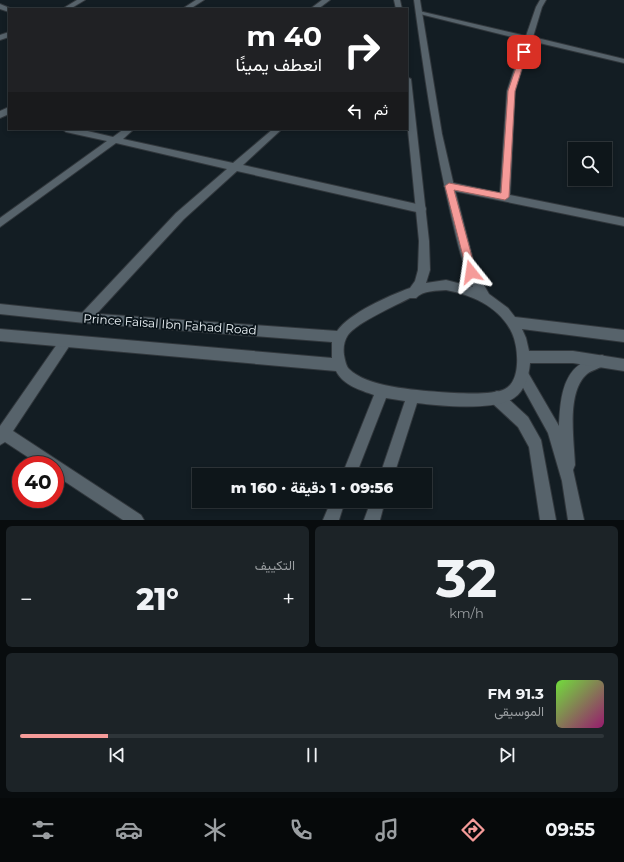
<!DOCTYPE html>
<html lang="ar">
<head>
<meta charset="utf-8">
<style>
  body { margin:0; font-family:Montserrat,Vazirmatn,sans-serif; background:#1c2327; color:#f1f3f6; direction:rtl; height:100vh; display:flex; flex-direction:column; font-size:15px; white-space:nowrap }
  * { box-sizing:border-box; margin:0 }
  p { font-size:13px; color:#9b9fa2 }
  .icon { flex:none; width:22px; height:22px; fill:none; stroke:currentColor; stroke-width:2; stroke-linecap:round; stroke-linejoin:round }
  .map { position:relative; height:520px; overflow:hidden; direction:ltr }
  .sheet { display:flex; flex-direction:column; gap:6px; padding:6px; background:#080c0e; flex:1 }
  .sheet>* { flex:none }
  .top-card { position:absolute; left:8px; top:8px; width:400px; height:122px; border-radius:0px; box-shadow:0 2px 6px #0003,0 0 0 1px #2e3539; direction:rtl; background:#202124; color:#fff; overflow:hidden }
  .tools { position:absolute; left:568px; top:142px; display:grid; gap:8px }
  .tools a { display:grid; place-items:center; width:44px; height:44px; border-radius:0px; background:#0e161a; box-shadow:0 2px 6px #0003,0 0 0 1px #2e3539; font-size:20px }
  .speed { position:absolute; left:12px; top:456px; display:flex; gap:8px; font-size:20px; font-weight:700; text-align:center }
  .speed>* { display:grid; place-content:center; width:52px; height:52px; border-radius:50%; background:#0e161a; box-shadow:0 2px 6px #0003,0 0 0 1px #2e3539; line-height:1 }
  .speed .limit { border:6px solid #d22; background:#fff; color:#111 }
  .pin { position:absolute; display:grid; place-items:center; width:34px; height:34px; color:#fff; margin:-17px; border-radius:8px; box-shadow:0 2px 6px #0006 }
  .me { position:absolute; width:44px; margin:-22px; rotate:345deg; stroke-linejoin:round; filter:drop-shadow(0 0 3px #0008) }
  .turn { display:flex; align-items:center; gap:14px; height:84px; padding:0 20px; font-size:18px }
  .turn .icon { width:52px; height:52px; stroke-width:2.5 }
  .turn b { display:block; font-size:28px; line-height:34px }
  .then { display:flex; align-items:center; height:38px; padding:0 20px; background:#0003; gap:8px; font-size:15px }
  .big { font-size:30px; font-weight:800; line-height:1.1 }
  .sheet .widget { flex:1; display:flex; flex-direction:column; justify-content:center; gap:6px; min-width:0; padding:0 14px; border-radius:6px; background:#1c2327 }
  .sheet .dial { align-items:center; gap:0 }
  .dial b { font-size:52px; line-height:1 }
  .song { display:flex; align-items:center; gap:12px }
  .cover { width:48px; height:48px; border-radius:6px; background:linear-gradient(135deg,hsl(100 70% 55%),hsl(320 70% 35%)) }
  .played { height:4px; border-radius:2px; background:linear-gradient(90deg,#f59b99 15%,#2e3539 15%) }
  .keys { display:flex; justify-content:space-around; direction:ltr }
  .heat { display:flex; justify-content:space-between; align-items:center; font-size:22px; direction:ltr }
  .sheet .tiles { flex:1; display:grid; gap:6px; grid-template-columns:1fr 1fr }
  .widget:last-child { grid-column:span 2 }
  .trip { position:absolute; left:192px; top:468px; width:240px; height:40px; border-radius:0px; background:#0e161a; box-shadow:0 2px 6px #0003,0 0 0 1px #2e3539; font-weight:800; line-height:40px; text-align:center; direction:rtl }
  .tab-bar { display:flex; height:64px; justify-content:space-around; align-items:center; background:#06090a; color:#9b9fa2 }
  .tab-bar .icon { width:28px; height:28px }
  .tab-bar .active { color:#f59b99 }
  .tab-bar b { font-size:18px; color:#f1f3f6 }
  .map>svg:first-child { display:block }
</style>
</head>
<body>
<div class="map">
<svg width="624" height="520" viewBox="0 0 624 520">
  <rect width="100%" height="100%" fill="#131d23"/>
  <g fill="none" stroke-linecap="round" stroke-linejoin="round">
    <defs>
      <path id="minor" d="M 77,0 L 85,0 L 70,9 L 62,9 Z
        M 196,0 L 204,0 L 190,9 L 182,9 Z
        M 322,0 L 330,0 L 318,9 L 310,9 Z
        M 540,0 L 546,0 L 542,7 L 533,37 L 624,59 L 624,63 L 531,41 L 515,91 L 510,195 L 624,218 L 624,226 L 449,190 L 444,186 L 449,182 L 500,193 L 507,91 L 524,40 L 416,13 L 419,11 L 526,36 L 536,7 Z
        M 0,4 L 12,9 L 9,9 L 9,12 L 0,9 Z
        M 9,32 L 9,37 L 0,40 L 0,35 Z
        M 9,107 L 9,114 L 0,118 L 0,111 Z
        M 62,129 L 79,129 L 113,137 L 124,129 L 134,129 L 123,139 L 233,163 L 273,129 L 282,129 L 243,165 L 421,205 L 425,206 L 426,209 L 425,212 L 421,213 L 237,171 L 184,219 L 89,322 L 85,323 L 81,322 L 79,318 L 81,314 L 176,213 L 227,169 L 116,143 L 0,227 L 0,218 L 107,141 L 66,132 Z
        M 66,335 L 70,337 L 72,341 L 70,345 L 13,431 L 141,515 L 144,520 L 123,520 L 55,475 L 55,465 L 40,465 L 5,442 L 0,445 L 0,426 L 62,337 Z
        M 602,355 L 606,357 L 608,361 L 606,365 C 600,368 592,370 587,374 C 566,392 574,440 575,465 L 573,470 L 584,520 L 568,520 L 562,481 L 548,433 L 516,375 L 517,371 L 522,369 L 527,371 L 559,426 C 560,406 561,378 579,365 C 585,360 594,358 602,355 Z
        M 497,391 L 502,393 L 528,417 L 541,440 L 556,520 L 540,520 L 529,447 L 518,427 L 492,403 L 490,398 L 492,393 Z"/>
      <path id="tertiary" d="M 394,0 L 400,0 L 402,9 L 396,9 Z
        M 414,0 L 420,0 L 442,134 L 454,186 L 476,271 L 489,294 L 508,308 L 515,317 L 624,330 L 624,342 L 522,329 L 526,338 L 529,351 L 573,351 L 624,359 L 624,371 L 573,363 L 530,363 C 529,375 525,391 514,398 C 495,411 440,406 417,403 L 394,475 L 380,475 L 405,401 L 386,398 L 356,475 L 342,475 L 374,395 C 360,390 343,385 336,371 L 0,341 L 0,329 L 332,358 L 332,342 L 85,323 L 0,314 L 0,304 L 85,313 L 337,331 C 350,313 388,296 410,288 L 415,281 L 418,270 L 419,241 L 407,120 L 407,77 L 411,79 L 429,241 L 430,270 L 426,283 L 446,280 L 473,287 C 462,265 457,240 451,215 C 434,144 424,72 414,0 ZM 446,290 C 472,295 500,307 512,333 C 518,346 522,380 505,389 C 492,396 455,393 439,392 C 415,390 367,387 349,369 C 346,366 345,360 344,355 C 343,348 344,341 348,335 C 358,322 395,306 410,298 L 416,298 C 423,290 437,291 446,290 Z
        M 331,501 L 345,501 L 339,520 L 323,520 Z
        M 371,501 L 385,501 L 380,520 L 364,520 Z"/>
    </defs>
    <use href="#minor" stroke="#31373c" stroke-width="2"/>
    <use href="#tertiary" stroke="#31373c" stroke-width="2"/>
    <use href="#minor" fill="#57636b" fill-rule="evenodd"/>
    <use href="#tertiary" fill="#57636b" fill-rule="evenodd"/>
  </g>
  <path fill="#f59b99" stroke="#9f6563" d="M 522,50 L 527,52 L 515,91 L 509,197 L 505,200 L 454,190 L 476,272 L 474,274 L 468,274 L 467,272 L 445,186 L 449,183 L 501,193 L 508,91 Z"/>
  <g text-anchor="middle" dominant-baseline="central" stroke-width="4" stroke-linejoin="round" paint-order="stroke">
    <g font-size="12" fill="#eff6fa" stroke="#0a141a">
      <text transform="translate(170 324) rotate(4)">Prince Faisal Ibn Fahad Road</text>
    </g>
  </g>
</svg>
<div class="tools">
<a><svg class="icon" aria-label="search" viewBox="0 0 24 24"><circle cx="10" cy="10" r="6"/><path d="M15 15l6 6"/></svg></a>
</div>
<div class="speed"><div class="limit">40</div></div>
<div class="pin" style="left:524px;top:52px;background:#d93025"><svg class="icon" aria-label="arrive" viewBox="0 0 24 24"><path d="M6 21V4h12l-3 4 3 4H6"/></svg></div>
<svg class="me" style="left:471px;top:272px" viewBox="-20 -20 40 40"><path d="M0-17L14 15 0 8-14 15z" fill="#f59b99" stroke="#fff" stroke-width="4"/></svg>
<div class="trip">09:56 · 1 دقيقة · 160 m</div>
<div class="top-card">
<div class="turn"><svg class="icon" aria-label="right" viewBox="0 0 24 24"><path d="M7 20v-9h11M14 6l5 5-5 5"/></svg><div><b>40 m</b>انعطف يمينًا</div></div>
<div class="then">ثم<svg class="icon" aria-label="left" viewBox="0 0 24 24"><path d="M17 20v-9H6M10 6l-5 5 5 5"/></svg></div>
</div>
</div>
<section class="sheet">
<div class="tiles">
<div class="widget dial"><b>32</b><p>km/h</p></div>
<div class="widget"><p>التكييف</p>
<div class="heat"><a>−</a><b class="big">21°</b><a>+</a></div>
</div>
<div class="widget">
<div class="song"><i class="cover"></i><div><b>91.3 FM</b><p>الموسيقى</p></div></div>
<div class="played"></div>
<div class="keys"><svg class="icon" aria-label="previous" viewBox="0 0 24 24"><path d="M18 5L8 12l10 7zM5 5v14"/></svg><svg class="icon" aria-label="pause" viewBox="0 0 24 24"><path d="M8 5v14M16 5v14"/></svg><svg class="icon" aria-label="next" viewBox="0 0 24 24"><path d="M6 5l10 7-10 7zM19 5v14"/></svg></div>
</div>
</div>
</section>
<nav class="tab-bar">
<b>09:55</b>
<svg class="icon active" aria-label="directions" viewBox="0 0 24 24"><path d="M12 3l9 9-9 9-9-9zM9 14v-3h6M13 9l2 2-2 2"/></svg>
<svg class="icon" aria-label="music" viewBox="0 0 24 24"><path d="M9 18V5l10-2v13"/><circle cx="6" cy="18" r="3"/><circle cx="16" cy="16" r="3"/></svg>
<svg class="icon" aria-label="phone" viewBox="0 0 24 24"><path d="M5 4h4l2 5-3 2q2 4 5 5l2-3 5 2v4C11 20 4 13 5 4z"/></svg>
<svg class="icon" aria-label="climate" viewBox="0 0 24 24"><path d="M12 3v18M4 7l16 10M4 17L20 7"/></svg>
<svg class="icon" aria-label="car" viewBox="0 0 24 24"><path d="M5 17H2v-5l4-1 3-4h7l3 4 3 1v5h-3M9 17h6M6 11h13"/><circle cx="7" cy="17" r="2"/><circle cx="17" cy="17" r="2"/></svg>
<svg class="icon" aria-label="filters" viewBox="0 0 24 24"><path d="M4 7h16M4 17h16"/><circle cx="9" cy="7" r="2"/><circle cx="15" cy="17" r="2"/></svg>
</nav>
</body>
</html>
